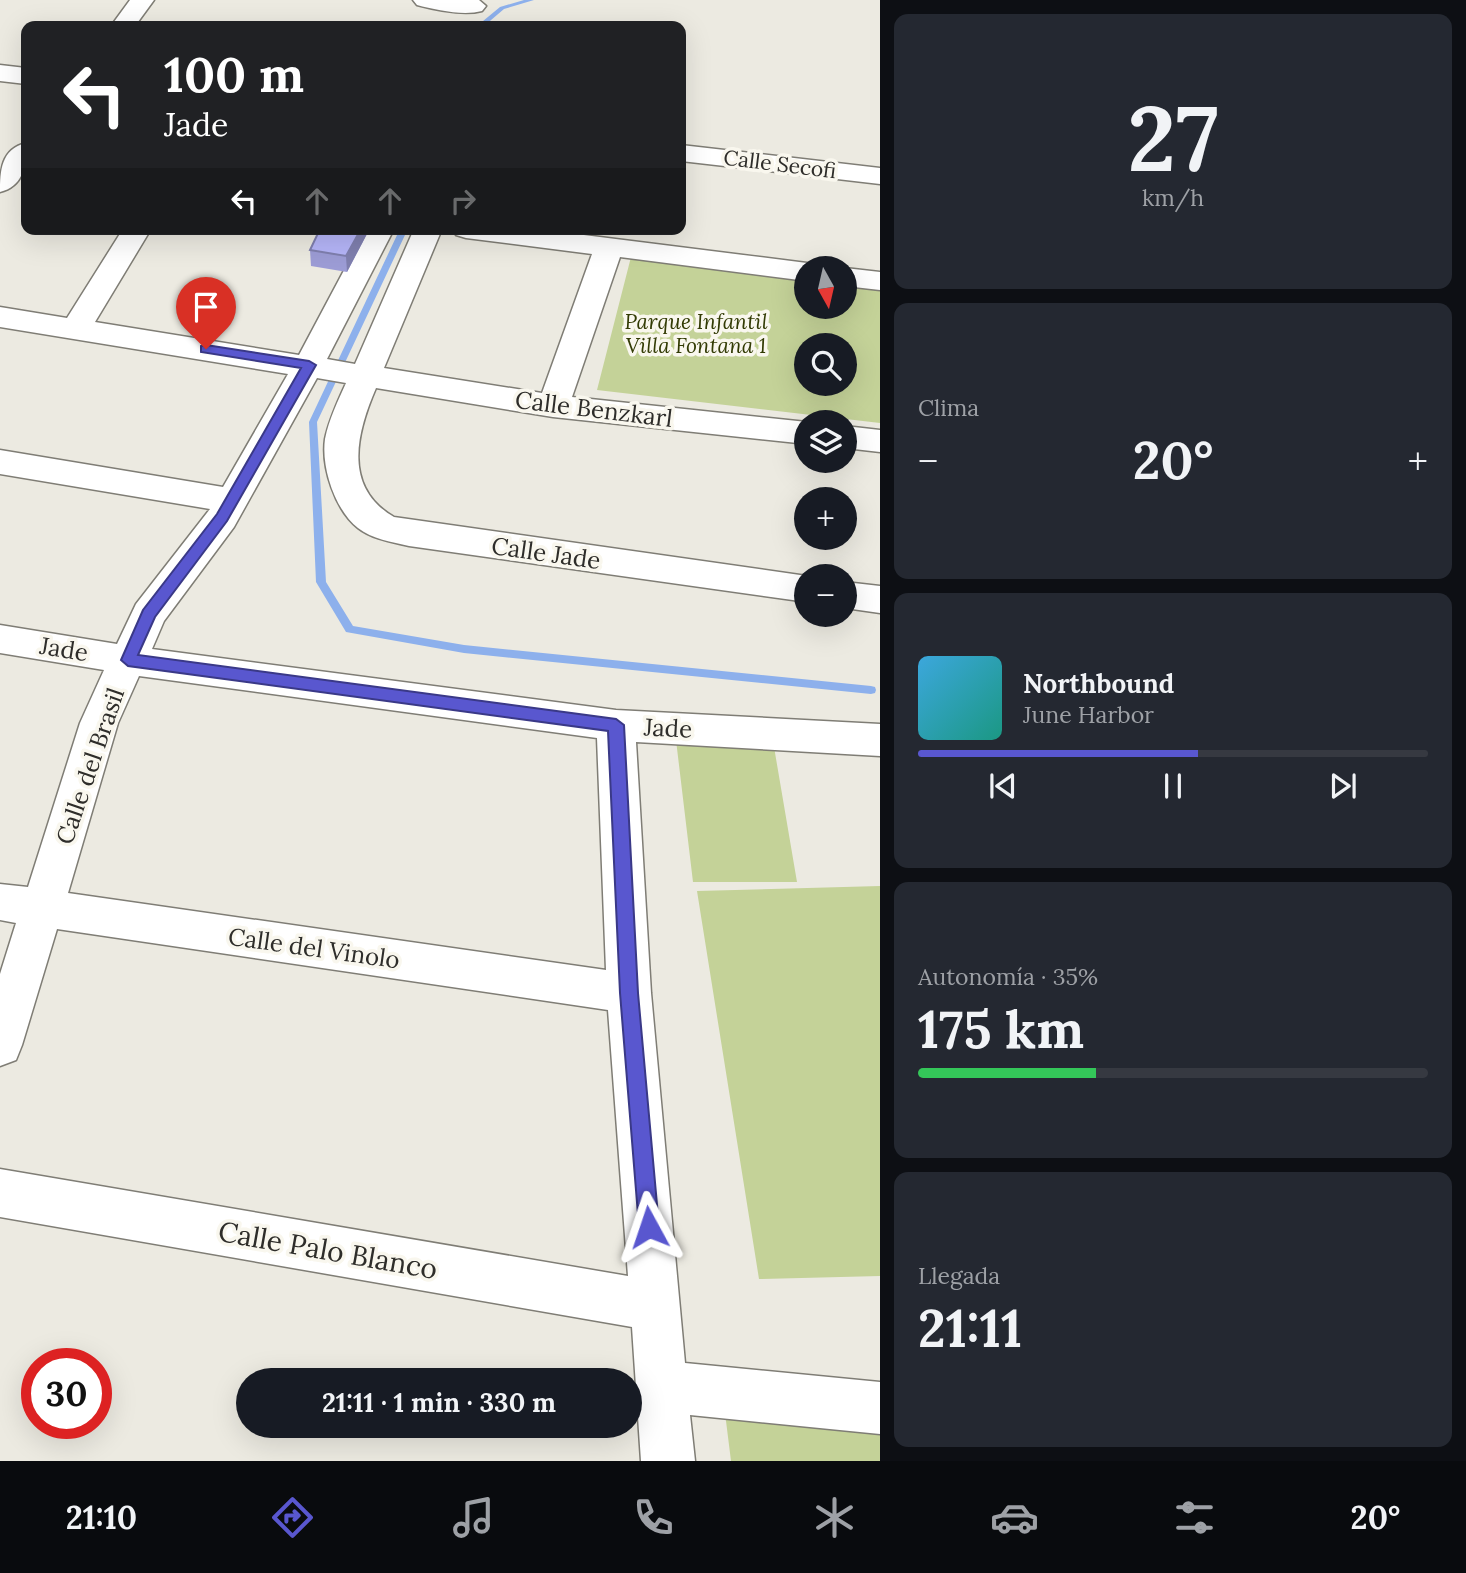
<!DOCTYPE html>
<html lang="es">
<head>
<meta charset="utf-8">
<style>
  body { margin:0; font-family:Lora,serif; background:#242831; color:#f1f3f6; height:100vh; display:flex; flex-direction:column; font-size:26px; white-space:nowrap }
  * { box-sizing:border-box; margin:0 }
  p { font-size:23px; color:#9ea1a6 }
  .icon { flex:none; width:38px; height:38px; fill:none; stroke:currentColor; stroke-width:2; stroke-linecap:round; stroke-linejoin:round }
  .map { position:relative; flex:1; overflow:hidden }
  .sheet { display:flex; flex-direction:column; gap:14px; padding:14px; background:#0d0f14; width:586px }
  .sheet>* { flex:none }
  .guide { position:absolute; left:21px; top:21px; width:665px; height:214px; border-radius:14px; box-shadow:0 7px 28px #0002; background:#202124; color:#fff; overflow:hidden }
  .needle { width:46px; rotate:172deg }
  .buttons { position:absolute; left:794px; top:256px; display:grid; gap:14px }
  .buttons a { display:grid; place-items:center; width:63px; height:63px; border-radius:50%; background:#171b24; box-shadow:0 7px 28px #0002; font-size:35px }
  .speed { position:absolute; left:21px; top:1348px; display:flex; gap:14px; font-size:35px; font-weight:700; text-align:center }
  .speed>* { display:grid; place-content:center; width:91px; height:91px; border-radius:50%; background:#171b24; box-shadow:0 7px 28px #0002; line-height:1 }
  .speed .limit { border:10px solid #d22; background:#fff; color:#111 }
  .pin { position:absolute; display:grid; place-items:center; width:60px; height:60px; color:#fff; margin:-72px -30px; border-radius:50% 50% 50% 0; rotate:-45deg; box-shadow:0 0 7px #0007 }
  .pin .icon { rotate:45deg }
  .me { position:absolute; width:77px; margin:-38px; rotate:355deg; stroke-linejoin:round; filter:drop-shadow(0 0 5px #0008) }
  .turn { display:flex; align-items:center; gap:24px; height:147px; padding:0 28px; font-size:32px }
  .turn .icon { width:91px; height:91px; stroke-width:2.5 }
  .turn b { display:block; font-size:49px; line-height:60px }
  .lanes { display:flex; align-items:center; height:66px; padding:0 28px; background:#0003; justify-content:center; gap:35px; direction:ltr }
  .lanes .off { opacity:.35 }
  .big { font-size:52px; font-weight:700; line-height:1.1 }
  .sheet .card { flex:1; display:flex; flex-direction:column; justify-content:center; gap:10px; min-width:0; padding:0 24px; border-radius:14px; background:#242831 }
  .sheet .dial { align-items:center; gap:0 }
  .dial b { font-size:91px; line-height:1 }
  .song { display:flex; align-items:center; gap:21px }
  .cover { width:84px; height:84px; border-radius:10px; background:linear-gradient(135deg,hsl(200 70% 55%),hsl(170 70% 35%)) }
  .played { height:7px; border-radius:4px; background:linear-gradient(90deg,#5957cf 55%,#363941 55%) }
  .keys { display:flex; justify-content:space-around; direction:ltr }
  .heat { display:flex; justify-content:space-between; align-items:center; font-size:38px; direction:ltr }
  .charge { height:10px; border-radius:5px; background:linear-gradient(90deg,#34c759 35%,#363941 0) }
  .trip { position:absolute; left:236px; top:1368px; width:406px; height:70px; border-radius:35px; background:#171b24; box-shadow:0 7px 28px #0002; font-weight:700; line-height:70px; text-align:center }
  .tabs { display:flex; height:112px; justify-content:space-around; align-items:center; background:#090b0e; color:#9ea1a6 }
  .tabs .icon { width:49px; height:49px }
  .tabs .selected { color:#5957cf }
  .tabs b { font-size:32px; color:#f1f3f6 }
  main { display:flex; flex:1; min-height:0 }
  .map>svg:first-child { display:block }
</style>
</head>
<body>
<main>
<div class="map">
<svg width="880" height="1461" viewBox="0 0 880 1461">
  <rect width="100%" height="100%" fill="#eceae1"/>
  <path fill="#c4d298" fill-rule="evenodd" d="M 631,257 L 807,279 L 807,306 L 845,306 L 845,284 L 880,288 L 880,423 L 597,390 ZM 807,345 L 845,345 L 845,383 L 807,383 Z
    M 676,740 L 773,741 L 797,882 L 693,882 Z
    M 880,886 L 880,1276 L 759,1279 L 697,891 Z
    M 724,1405 L 880,1431 L 880,1461 L 731,1461 Z"/>
  <g fill="none" stroke-linecap="round" stroke-linejoin="round">
    <path fill="#8db0ec" fill-rule="evenodd" d="M 524,0 L 534,0 L 504,9 L 484,26 L 477,26 L 500,7 Z
      M 398,233 L 401,233 L 405,235 L 317,422 L 326,582 L 353,626 L 464,645 L 871,686 L 875,687 L 876,690 L 875,693 L 871,694 L 464,653 L 346,632 L 316,582 L 309,422 Z"/>
    <defs>
      <path id="minor" d="M 130,0 L 154,0 L 135,26 L 111,26 Z
        M 413,0 L 479,0 L 486,6 L 482,11 C 463,16 436,10 417,5 Z
        M 0,65 L 26,68 L 26,84 L 0,81 Z
        M 26,143 C 27,164 24,186 0,192 C 0,171 1,149 26,143 Z
        M 681,145 L 880,168 L 880,184 L 681,161 Z
        M 123,229 L 151,229 L 95,322 L 299,355 L 366,229 L 394,229 L 327,359 L 355,364 L 414,229 L 442,229 L 384,368 L 542,393 L 592,254 L 466,238 L 456,235 L 452,229 L 536,229 L 807,263 L 819,268 L 807,268 L 807,281 L 620,257 L 572,397 L 807,422 L 807,444 L 553,417 L 376,388 C 357,432 342,487 394,517 L 807,576 L 807,602 L 409,546 C 392,542 372,539 358,528 C 335,510 321,467 325,439 C 329,419 338,401 346,383 L 317,378 L 234,527 L 164,621 L 152,649 L 616,710 L 880,724 L 880,756 L 636,742 L 651,993 L 685,1363 L 880,1382 L 880,1434 L 690,1415 L 695,1461 L 641,1461 L 632,1327 L 0,1217 L 0,1169 L 628,1276 L 608,1010 L 57,929 L 22,1045 L 16,1060 L 0,1066 L 0,974 L 16,923 L 0,920 L 0,884 L 28,887 L 80,723 L 104,670 L 0,653 L 0,625 L 117,644 L 136,604 L 210,509 L 0,474 L 0,450 L 223,487 L 288,374 L 0,327 L 0,307 L 67,318 ZM 139,676 L 597,738 L 606,970 L 68,893 L 118,723 Z
        M 845,268 L 880,272 L 880,290 L 845,286 Z
        M 845,426 L 880,430 L 880,452 L 845,448 Z
        M 845,582 L 880,586 L 880,613 L 845,608 Z"/>
    </defs>
    <use href="#minor" stroke="#7f7d75" stroke-width="3"/>
    <use href="#minor" fill="#fff" fill-rule="evenodd"/>
  </g>
  <path fill="#9c9cd5" d="M 320,229 L 368,229 L 368,232 L 347,272 L 311,266 L 310,250 Z"/>
  <path fill="#7f7fae" d="M 361,229 L 368,229 L 368,232 L 347,272 L 346,256 Z"/>
  <path fill="#b5b5f8" stroke="#7f7fae" stroke-width="2" d="M 320,229 L 361,229 L 346,256 L 310,250 Z"/>
  <path fill="#5957cf" stroke="#3a3987" stroke-width="2" d="M 206,345 L 309,361 L 316,365 L 227,521 L 155,617 L 138,655 L 616,719 L 624,725 L 638,993 L 659,1227 L 657,1235 L 649,1237 L 642,1235 L 639,1227 L 620,993 L 608,731 L 128,666 L 121,660 L 143,610 L 217,514 L 301,368 L 201,352 L 201,346 Z"/>
  <g text-anchor="middle" dominant-baseline="central" stroke-width="7" stroke-linejoin="round" paint-order="stroke">
    <g font-size="21" fill="#2e2d2a" stroke="#f9f7ee">
      <text transform="translate(780 164) rotate(7)">Calle Secofi</text>
    </g>
    <g font-size="21" font-style="italic" fill="#323b04" stroke="#f9f7ee">
      <text x="696" y="321">Parque Infantil<tspan x="696" dy="24">Villa Fontana 1</tspan></text>
    </g>
    <g font-size="24" fill="#2e2d2a" stroke="#f9f7ee">
      <text transform="translate(594 409) rotate(7)">Calle Benzkarl</text>
      <text transform="translate(546 553) rotate(8)">Calle Jade</text>
      <text transform="translate(64 649) rotate(9)">Jade</text>
      <text transform="translate(668 728) rotate(3)">Jade</text>
      <text transform="translate(90 766) rotate(-71)">Calle del Brasil</text>
      <text transform="translate(314 948) rotate(8)">Calle del Vinolo</text>
    </g>
    <g font-size="28" fill="#2e2d2a" stroke="#f9f7ee">
      <text transform="translate(328 1250) rotate(10)">Calle Palo Blanco</text>
    </g>
  </g>
</svg>
<div class="buttons">
<a><svg class="needle" viewBox="-14 -14 28 28"><path d="M0-13l5 13h-10z" fill="#e53935"/><path d="M0 13l5-13h-10z" fill="#9ea1a6"/></svg></a>
<a><svg class="icon" aria-label="search" viewBox="0 0 24 24"><circle cx="10" cy="10" r="6"/><path d="M15 15l6 6"/></svg></a>
<a><svg class="icon" aria-label="layers" viewBox="0 0 24 24"><path d="M12 4l9 5-9 5-9-5zM3 14l9 5 9-5"/></svg></a>
<a>+</a>
<a>−</a>
</div>
<div class="speed"><div class="limit">30</div></div>
<div class="pin" style="left:206px;top:349px;background:#d93025"><svg class="icon" aria-label="arrive" viewBox="0 0 24 24"><path d="M6 21V4h12l-3 4 3 4H6"/></svg></div>
<svg class="me" style="left:649px;top:1227px" viewBox="-20 -20 40 40"><path d="M0-17L14 15 0 8-14 15z" fill="#5957cf" stroke="#fff" stroke-width="4"/></svg>
<div class="trip">21:11 · 1 min · 330 m</div>
<div class="guide">
<div class="turn"><svg class="icon" aria-label="left" viewBox="0 0 24 24"><path d="M17 20v-9H6M10 6l-5 5 5 5"/></svg><div><b>100 m</b>Jade</div></div>
<div class="lanes"><svg class="icon" aria-label="left" viewBox="0 0 24 24"><path d="M17 20v-9H6M10 6l-5 5 5 5"/></svg><svg class="icon off" aria-label="ahead" viewBox="0 0 24 24"><path d="M12 20V5M6 11l6-6 6 6"/></svg><svg class="icon off" aria-label="ahead" viewBox="0 0 24 24"><path d="M12 20V5M6 11l6-6 6 6"/></svg><svg class="icon off" aria-label="right" viewBox="0 0 24 24"><path d="M7 20v-9h11M14 6l5 5-5 5"/></svg></div>
</div>
</div>
<section class="sheet">
<div class="card dial"><b>27</b><p>km/h</p></div>
<div class="card"><p>Clima</p>
<div class="heat"><a>−</a><b class="big">20°</b><a>+</a></div>
</div>
<div class="card">
<div class="song"><i class="cover"></i><div><b>Northbound</b><p>June Harbor</p></div></div>
<div class="played"></div>
<div class="keys"><svg class="icon" aria-label="previous" viewBox="0 0 24 24"><path d="M18 5L8 12l10 7zM5 5v14"/></svg><svg class="icon" aria-label="pause" viewBox="0 0 24 24"><path d="M8 5v14M16 5v14"/></svg><svg class="icon" aria-label="next" viewBox="0 0 24 24"><path d="M6 5l10 7-10 7zM19 5v14"/></svg></div>
</div>
<div class="card"><p>Autonomía · 35%</p><b class="big">175 km</b><div class="charge"></div></div>
<div class="card"><p>Llegada</p><b class="big">21:11</b></div>
</section>
</main>
<nav class="tabs">
<b>21:10</b>
<svg class="icon selected" aria-label="directions" viewBox="0 0 24 24"><path d="M12 3l9 9-9 9-9-9zM9 14v-3h6M13 9l2 2-2 2"/></svg>
<svg class="icon" aria-label="music" viewBox="0 0 24 24"><path d="M9 18V5l10-2v13"/><circle cx="6" cy="18" r="3"/><circle cx="16" cy="16" r="3"/></svg>
<svg class="icon" aria-label="phone" viewBox="0 0 24 24"><path d="M5 4h4l2 5-3 2q2 4 5 5l2-3 5 2v4C11 20 4 13 5 4z"/></svg>
<svg class="icon" aria-label="climate" viewBox="0 0 24 24"><path d="M12 3v18M4 7l16 10M4 17L20 7"/></svg>
<svg class="icon" aria-label="car" viewBox="0 0 24 24"><path d="M5 17H2v-5l4-1 3-4h7l3 4 3 1v5h-3M9 17h6M6 11h13"/><circle cx="7" cy="17" r="2"/><circle cx="17" cy="17" r="2"/></svg>
<svg class="icon" aria-label="filters" viewBox="0 0 24 24"><path d="M4 7h16M4 17h16"/><circle cx="9" cy="7" r="2"/><circle cx="15" cy="17" r="2"/></svg>
<b>20°</b>
</nav>
</body>
</html>
